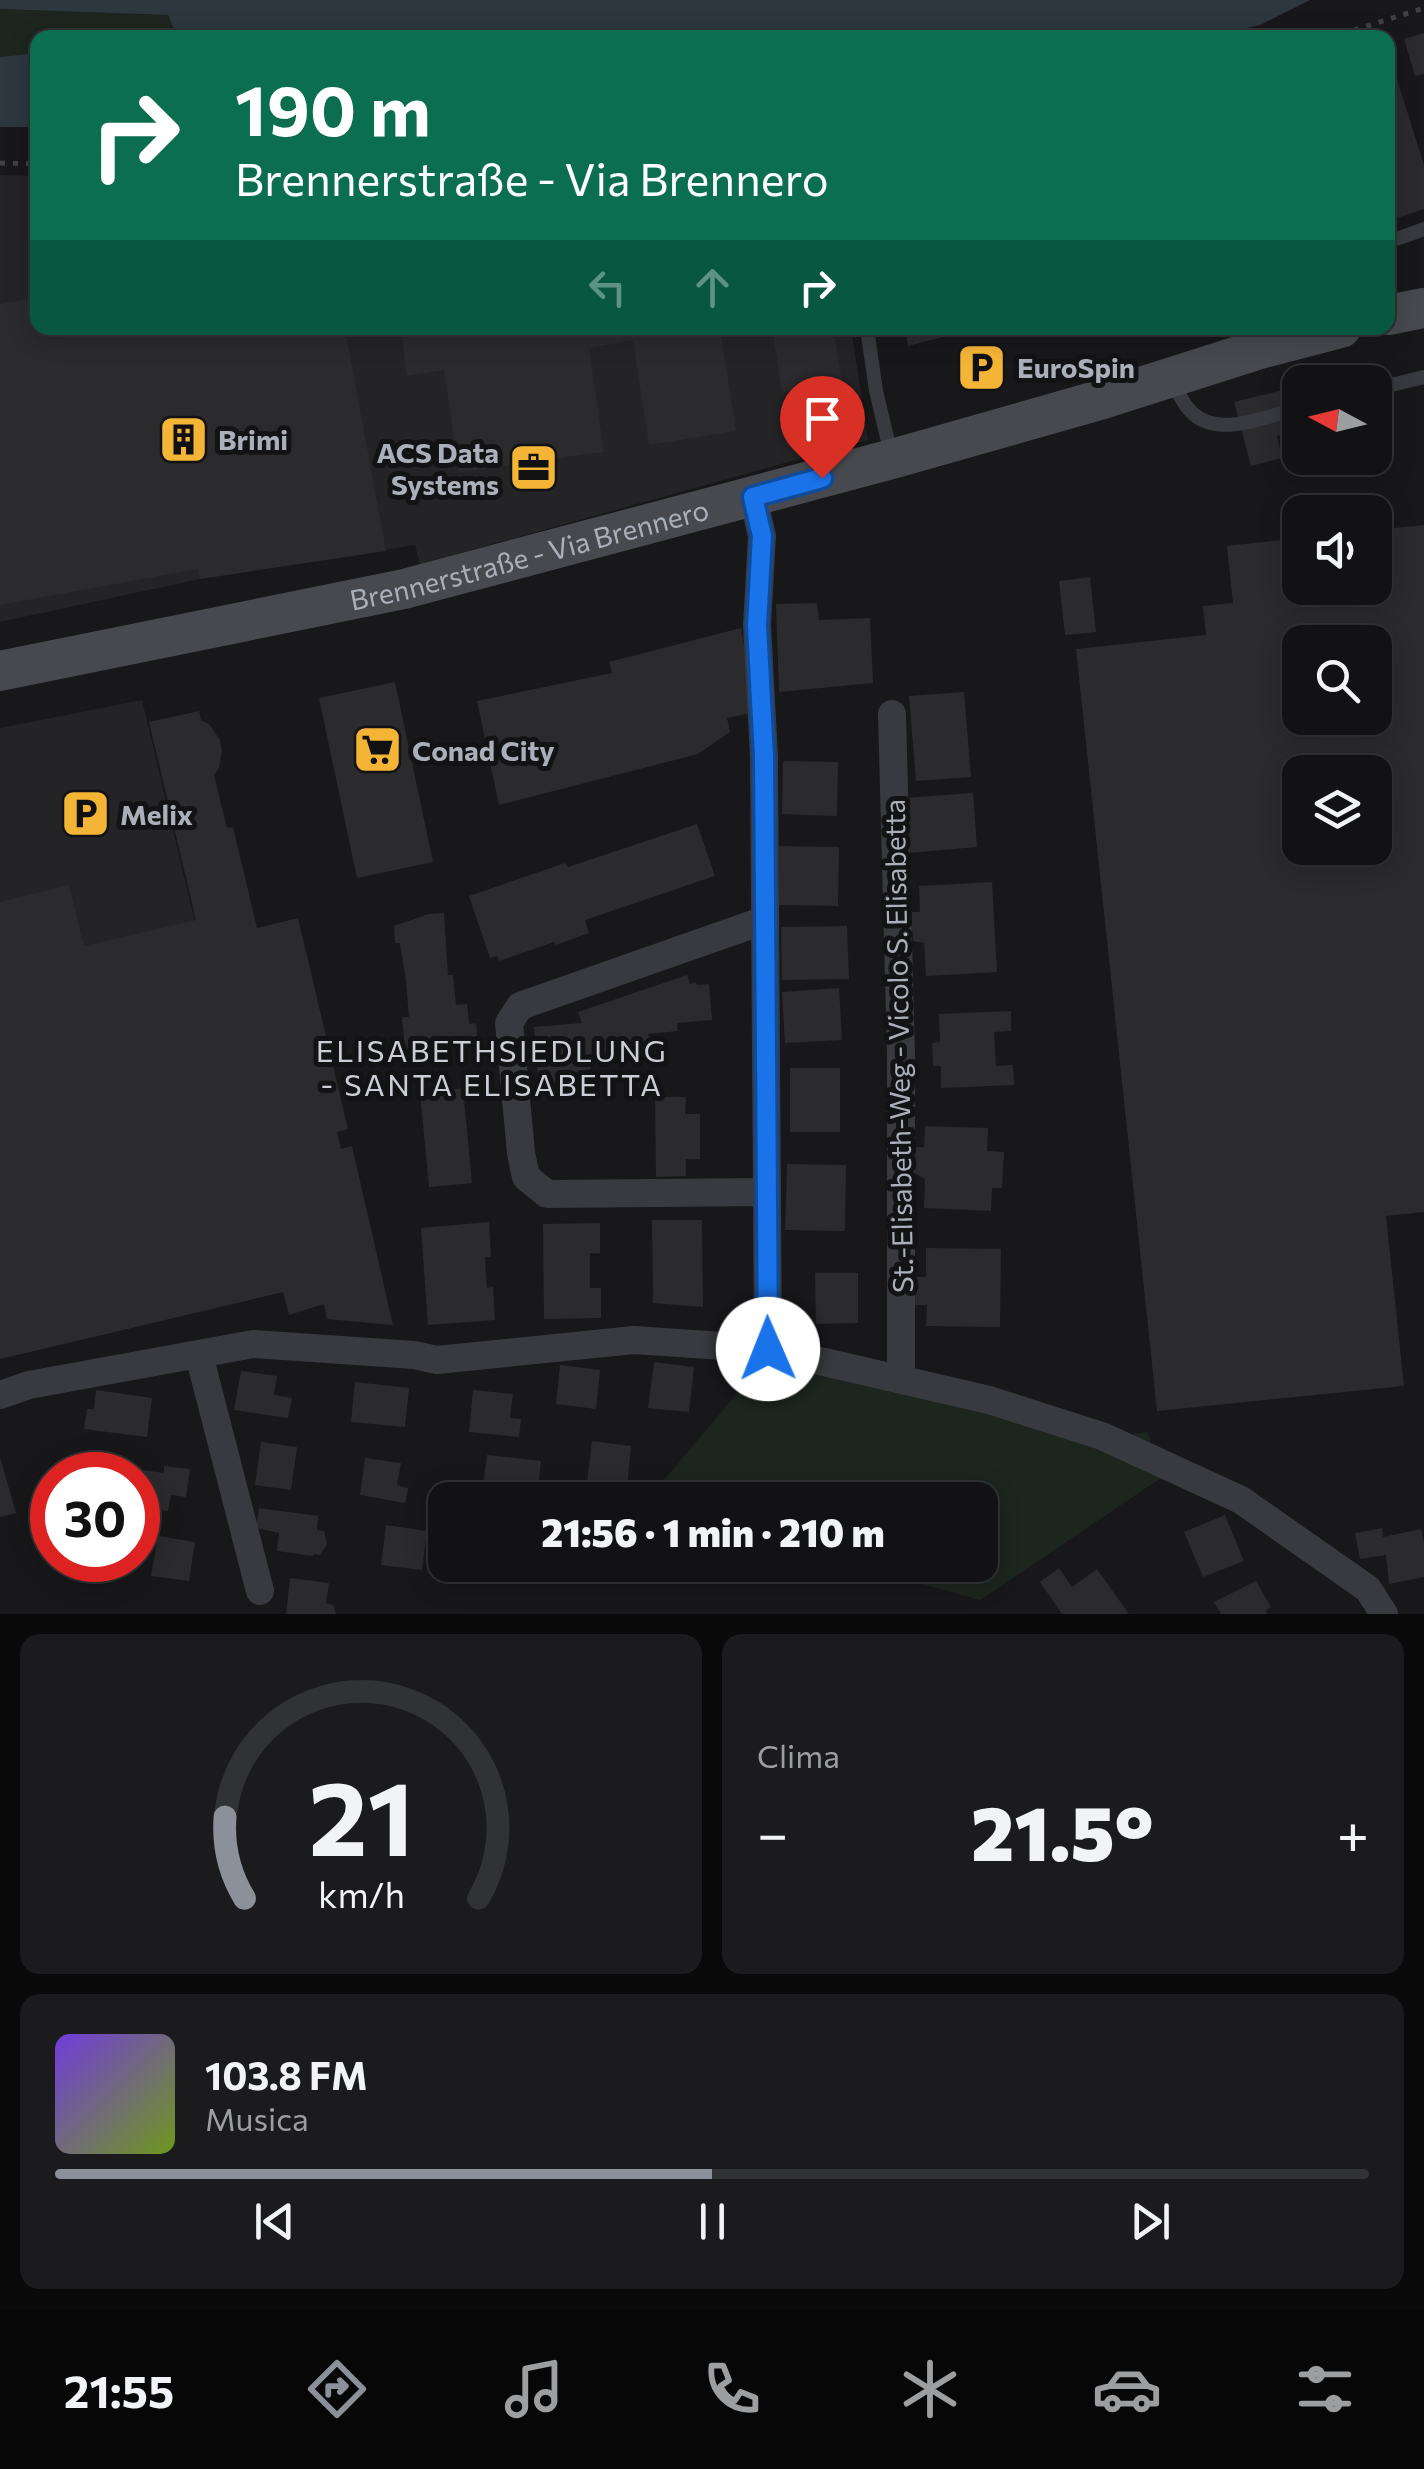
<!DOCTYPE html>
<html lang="it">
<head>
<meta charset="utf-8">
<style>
  body { margin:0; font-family:Commissioner,sans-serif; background:#1b1b1d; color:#f1f3f6; height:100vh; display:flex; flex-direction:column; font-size:38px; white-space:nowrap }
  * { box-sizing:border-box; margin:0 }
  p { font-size:32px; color:#9c9ea0 }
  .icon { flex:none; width:55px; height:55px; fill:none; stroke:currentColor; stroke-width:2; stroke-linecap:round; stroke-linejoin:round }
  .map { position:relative; height:1614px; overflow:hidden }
  .side { display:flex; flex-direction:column; gap:20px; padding:20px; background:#0a0a0b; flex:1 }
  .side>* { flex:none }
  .hud { position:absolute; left:30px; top:30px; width:1365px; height:305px; border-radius:20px; box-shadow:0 5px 25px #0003,0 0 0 2px #313234; background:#0b6e4f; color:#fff; overflow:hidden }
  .needle { width:65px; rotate:277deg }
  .fabs { position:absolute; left:1282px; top:365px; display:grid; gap:20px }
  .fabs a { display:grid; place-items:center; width:110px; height:110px; border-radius:20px; background:#121214; box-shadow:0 5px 25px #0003,0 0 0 2px #313234; font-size:50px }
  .speed { position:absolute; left:30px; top:1452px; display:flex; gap:20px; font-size:50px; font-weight:700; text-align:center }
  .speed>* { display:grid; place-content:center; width:130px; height:130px; border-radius:50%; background:#121214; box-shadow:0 5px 25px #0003,0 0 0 2px #313234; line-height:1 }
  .speed .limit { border:15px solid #d22; background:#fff; color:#111 }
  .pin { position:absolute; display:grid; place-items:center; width:85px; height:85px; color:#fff; margin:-102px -42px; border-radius:50% 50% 50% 0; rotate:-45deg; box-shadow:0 0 10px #0007 }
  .pin .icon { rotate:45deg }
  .me { position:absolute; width:110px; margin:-55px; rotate:359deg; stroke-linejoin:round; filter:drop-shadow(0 0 8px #0008) }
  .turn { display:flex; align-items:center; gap:35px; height:210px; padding:0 40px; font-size:45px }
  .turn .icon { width:130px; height:130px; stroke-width:2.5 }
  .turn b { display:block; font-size:70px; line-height:85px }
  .lanes { display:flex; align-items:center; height:95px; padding:0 40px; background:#0003; justify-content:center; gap:50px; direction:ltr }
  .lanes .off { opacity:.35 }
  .big { font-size:75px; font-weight:800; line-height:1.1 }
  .side .widget { flex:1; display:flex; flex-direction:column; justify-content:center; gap:15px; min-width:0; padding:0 35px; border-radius:20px; background:#1b1b1d }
  .side .dial { align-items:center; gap:0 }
  .dial svg { height:260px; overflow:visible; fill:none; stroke:#313234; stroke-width:7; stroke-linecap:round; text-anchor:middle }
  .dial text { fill:#f1f3f6; stroke:none }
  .song { display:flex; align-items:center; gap:30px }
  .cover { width:120px; height:120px; border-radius:15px; background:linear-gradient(135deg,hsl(260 70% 55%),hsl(80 70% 35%)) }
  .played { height:10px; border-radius:5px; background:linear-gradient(90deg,#8c9099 50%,#313234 50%) }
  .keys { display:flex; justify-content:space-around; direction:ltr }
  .heat { display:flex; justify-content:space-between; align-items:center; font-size:55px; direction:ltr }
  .side .tiles { flex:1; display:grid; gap:20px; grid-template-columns:1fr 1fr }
  .widget:last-child { grid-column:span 2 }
  .trip { position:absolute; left:428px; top:1482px; width:570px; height:100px; border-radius:20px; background:#121214; box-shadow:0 5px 25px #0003,0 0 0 2px #313234; font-weight:800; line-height:100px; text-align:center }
  .menu { display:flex; height:160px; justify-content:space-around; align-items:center; background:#070708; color:#9c9ea0 }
  .menu .icon { width:70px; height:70px }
  .menu .current { color:#8c9099 }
  .menu b { font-size:45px; color:#f1f3f6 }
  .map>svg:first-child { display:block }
</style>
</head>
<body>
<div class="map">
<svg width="1424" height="1614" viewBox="0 0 1424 1614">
  <rect width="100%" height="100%" fill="#18181a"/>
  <path fill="#242427" d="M 0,175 L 37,176 L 38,328 L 851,328 L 868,440 L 420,564 L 415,545 L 200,579 L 0,622 Z
    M 142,700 L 283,1292 L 0,1359 L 0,728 Z"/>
  <path fill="#1d251f" d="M 0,9 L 168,15 L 178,37 L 38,38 L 37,53 L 0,57 Z
    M 767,1358 L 955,1379 L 1132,1434 L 1148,1432 L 1161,1478 L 980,1600 L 853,1565 L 980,1565 L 980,1500 L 647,1500 Z"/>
  <path fill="#2d373e" d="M 0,0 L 1310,0 L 1260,25 L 1203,38 L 178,38 L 168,15 L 0,9 Z
    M 37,53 L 37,127 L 0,127 L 0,57 Z"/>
  <path fill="#2b2b2e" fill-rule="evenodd" d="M 1424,33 L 1424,74 L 1415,76 L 1404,39 Z
    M 1396,76 L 1424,165 L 1424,209 L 1388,221 L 1388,79 Z
    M 38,297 L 38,328 L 345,328 L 386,551 L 200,579 L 198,569 L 0,605 L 0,304 Z
    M 401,328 L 720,328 L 736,431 L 649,445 L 633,340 L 589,348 L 604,452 L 546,460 L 547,470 L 517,475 L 516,464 L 459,472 L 444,370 L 407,376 Z
    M 772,328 L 833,328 L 842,382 L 782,392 Z
    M 905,328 L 973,328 L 973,329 L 908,346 Z
    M 1300,386 L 1300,430 L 1277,436 L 1282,458 L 1251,466 L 1234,402 Z
    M 1424,525 L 1424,1212 L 1386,1216 L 1404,1386 L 1157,1411 L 1076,649 L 1206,635 L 1203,606 L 1233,603 L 1227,546 L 1300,538 L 1300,588 L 1375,588 L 1375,530 ZM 1300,642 L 1375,642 L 1375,718 L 1300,718 ZM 1300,772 L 1375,772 L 1375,848 L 1300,848 Z
    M 1090,577 L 1096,632 L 1065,635 L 1059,581 Z
    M 817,603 L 819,620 L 870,618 L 873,683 L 779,692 L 776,604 Z
    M 741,628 L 756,712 L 727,718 L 730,732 L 698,754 L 499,805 L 477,701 L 612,673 L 609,662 Z
    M 395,682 L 433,862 L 357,878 L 319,698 Z
    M 964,692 L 971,777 L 916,781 L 909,696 Z
    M 199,711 L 201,720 L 209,724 L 220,740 L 222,751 L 219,768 L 214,775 L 227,828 L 233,827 L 257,928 L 298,918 L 348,1129 L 337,1132 L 341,1149 L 352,1146 L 393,1325 L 327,1319 L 324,1304 L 289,1315 L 283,1292 L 0,1359 L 0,902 L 69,885 L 84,946 L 196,920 L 149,722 Z
    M 783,761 L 838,762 L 837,816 L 782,814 Z
    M 973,793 L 977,847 L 908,853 L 904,798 Z
    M 697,824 L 715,876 L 585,920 L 589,933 L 556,945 L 554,942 L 499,961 L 497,956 L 490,958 L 469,896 L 565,863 L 568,867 Z
    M 779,846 L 839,847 L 838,906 L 778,905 Z
    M 992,882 L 997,972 L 926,976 L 924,943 L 913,941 L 911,912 L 920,912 L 919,886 Z
    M 444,913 L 448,975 L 453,975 L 456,1005 L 467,1004 L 469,1024 L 476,1023 L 478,1043 L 405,1050 L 402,1017 L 409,1017 L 406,981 L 400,943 L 395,943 L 394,926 L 429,914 Z
    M 847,926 L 849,979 L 782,980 L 781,927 Z
    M 687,975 L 690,984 L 696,982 L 697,985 L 709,984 L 712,1020 L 677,1023 L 678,1031 L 648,1034 L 650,1041 L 618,1044 L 619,1051 L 589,1054 L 591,1069 L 578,1071 L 579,1085 L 539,1088 L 534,1027 L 582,1023 L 578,1012 Z
    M 839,988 L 842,1040 L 785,1043 L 782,992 Z
    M 1011,1011 L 1011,1031 L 994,1032 L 996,1066 L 1013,1065 L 1014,1085 L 941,1088 L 941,1066 L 933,1066 L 932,1043 L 940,1042 L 939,1014 Z
    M 790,1068 L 840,1068 L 840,1132 L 790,1132 Z
    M 463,1088 L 472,1183 L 429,1187 L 420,1093 Z
    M 655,1097 L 686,1097 L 685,1114 L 700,1114 L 700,1159 L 686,1159 L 686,1176 L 656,1177 Z
    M 925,1126 L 988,1128 L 987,1151 L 1004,1152 L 1002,1188 L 992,1188 L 991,1211 L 924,1208 L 925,1179 L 914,1173 L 915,1147 L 924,1147 Z
    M 787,1164 L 846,1165 L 845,1231 L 785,1230 Z
    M 652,1220 L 702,1220 L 703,1307 L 653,1303 Z
    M 489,1222 L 491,1257 L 485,1257 L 487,1288 L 493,1287 L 495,1320 L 428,1325 L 421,1228 Z
    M 600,1223 L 600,1253 L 590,1253 L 590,1288 L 601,1288 L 601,1318 L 544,1319 L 543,1224 Z
    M 926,1248 L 1001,1249 L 1000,1327 L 926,1326 L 927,1305 L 915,1305 L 916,1277 L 926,1277 Z
    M 815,1273 L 858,1273 L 858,1323 L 816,1324 Z
    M 654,1362 L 694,1367 L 689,1412 L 648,1408 Z
    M 560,1365 L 600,1370 L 596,1409 L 556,1404 Z
    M 241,1371 L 277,1376 L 274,1395 L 292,1398 L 288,1418 L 234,1410 Z
    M 355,1382 L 409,1388 L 405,1427 L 351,1422 Z
    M 96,1390 L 152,1398 L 147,1437 L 84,1429 L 87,1409 L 94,1409 Z
    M 473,1390 L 513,1394 L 510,1418 L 521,1419 L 519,1437 L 469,1432 Z
    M 592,1441 L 631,1446 L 627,1488 L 587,1483 Z
    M 261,1442 L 297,1447 L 291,1490 L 255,1485 Z
    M 487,1455 L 541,1461 L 537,1500 L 481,1500 Z
    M 0,1457 L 16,1513 L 0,1517 Z
    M 365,1458 L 401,1463 L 397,1485 L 408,1488 L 405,1503 L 360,1495 Z
    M 55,1463 L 95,1468 L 94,1475 L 54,1475 Z
    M 164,1466 L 190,1469 L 186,1497 L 171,1495 L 168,1511 L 138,1507 L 136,1469 L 164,1473 Z
    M 259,1508 L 318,1516 L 317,1530 L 324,1531 L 327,1544 L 320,1555 L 314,1554 L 313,1556 L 277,1551 L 279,1533 L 256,1528 Z
    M 1225,1515 L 1244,1561 L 1203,1577 L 1184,1532 Z
    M 386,1525 L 427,1531 L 422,1570 L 381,1565 Z
    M 1382,1528 L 1383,1537 L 1421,1529 L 1424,1544 L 1424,1577 L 1389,1584 L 1386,1555 L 1360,1559 L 1355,1533 Z
    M 158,1536 L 195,1542 L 189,1581 L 151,1576 Z
    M 1059,1568 L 1072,1587 L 1097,1569 L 1129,1614 L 1062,1614 L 1040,1582 Z
    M 290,1578 L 329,1583 L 326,1603 L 333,1605 L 336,1614 L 286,1614 Z
    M 1256,1581 L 1271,1607 L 1266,1611 L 1267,1614 L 1221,1614 L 1214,1602 Z"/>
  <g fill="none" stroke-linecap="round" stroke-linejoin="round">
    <path stroke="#3f4146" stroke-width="5" stroke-dasharray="5 8" stroke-linecap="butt" d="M 1329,38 L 1424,8
      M 0,163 L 38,164"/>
    <path stroke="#393a3f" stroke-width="14" d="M 1388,242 L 1424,229
      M 867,328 L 876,391 L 891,454
      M 1171,379 C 1176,388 1181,399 1187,407 C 1213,442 1266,416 1300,408
      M 1375,389 L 1424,377"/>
    <path stroke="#393a3f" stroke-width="28" d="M 753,497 L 762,536 L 757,625 L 764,756 L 768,1349
      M 892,714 L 901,1054 L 901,1379
      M 765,920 L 520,1006 L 509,1023 L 521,1153 L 526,1177 L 547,1194 L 765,1192
      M 199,1355 L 260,1591
      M 0,1395 L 29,1385 L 253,1344 L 414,1355 L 437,1360 L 634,1340 L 768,1349 L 989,1400 L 1102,1436 L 1241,1500 L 1368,1589 L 1384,1614"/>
    <g stroke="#47494f" stroke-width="40">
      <path d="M 1388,315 L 1424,308"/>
      <path id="s1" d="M 0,671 L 404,589 L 892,459 L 1103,399 L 1260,349 L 1341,328"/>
    </g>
  </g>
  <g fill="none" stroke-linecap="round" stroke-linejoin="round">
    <defs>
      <path id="route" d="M 768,1349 L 764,756 L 757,625 L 762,536 L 753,497 L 822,478"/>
    </defs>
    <use href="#route" stroke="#114b97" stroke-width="25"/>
    <use href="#route" stroke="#1a73e8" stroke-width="18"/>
  </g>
  <defs>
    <symbol id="parking-square" viewBox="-11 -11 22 22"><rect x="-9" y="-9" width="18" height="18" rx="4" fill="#f4b435" stroke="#131315"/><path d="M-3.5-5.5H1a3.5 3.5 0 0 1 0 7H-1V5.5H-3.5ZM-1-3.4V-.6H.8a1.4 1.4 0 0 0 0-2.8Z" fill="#111"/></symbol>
    <symbol id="building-square" viewBox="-11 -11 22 22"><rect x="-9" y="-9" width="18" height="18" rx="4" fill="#f4b435" stroke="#131315"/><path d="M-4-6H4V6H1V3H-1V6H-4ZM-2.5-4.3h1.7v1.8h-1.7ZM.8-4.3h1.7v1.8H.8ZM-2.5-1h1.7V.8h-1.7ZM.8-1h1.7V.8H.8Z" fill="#111"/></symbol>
    <symbol id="office-square" viewBox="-11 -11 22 22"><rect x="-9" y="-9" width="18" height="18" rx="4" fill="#f4b435" stroke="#131315"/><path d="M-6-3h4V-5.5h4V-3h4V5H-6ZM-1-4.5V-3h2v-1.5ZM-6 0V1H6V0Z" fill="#111"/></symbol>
    <symbol id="supermarket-square" viewBox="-11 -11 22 22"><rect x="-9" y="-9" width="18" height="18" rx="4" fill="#f4b435" stroke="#131315"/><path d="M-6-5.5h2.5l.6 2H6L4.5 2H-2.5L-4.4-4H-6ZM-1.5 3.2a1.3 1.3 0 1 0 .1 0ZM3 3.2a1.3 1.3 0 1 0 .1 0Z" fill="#111"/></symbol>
  </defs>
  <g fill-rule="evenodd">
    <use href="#parking-square" x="954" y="340" width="55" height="55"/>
    <use href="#building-square" x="156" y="412" width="55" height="55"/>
    <use href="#office-square" x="506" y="440" width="55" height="55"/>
    <use href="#supermarket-square" x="350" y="722" width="55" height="55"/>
    <use href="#parking-square" x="58" y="786" width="55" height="55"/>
  </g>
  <g text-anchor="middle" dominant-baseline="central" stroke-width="10" stroke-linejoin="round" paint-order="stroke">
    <g font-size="28" font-weight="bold" fill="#aaafba" stroke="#131315" text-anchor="start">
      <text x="1017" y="367">EuroSpin</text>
      <text x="218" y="439">Brimi</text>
      <text x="499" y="452" text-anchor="end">ACS Data<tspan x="499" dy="32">Systems</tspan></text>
      <text x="412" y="750">Conad City</text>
      <text x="120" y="814">Melix</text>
    </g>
    <g font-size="28" fill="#aaafba" stroke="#131315">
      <text stroke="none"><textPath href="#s1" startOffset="542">Brennerstraße - Via Brennero</textPath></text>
      <text transform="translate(898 1046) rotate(-91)">St.-Elisabeth-Weg - Vicolo S. Elisabetta</text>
    </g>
    <g font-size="30" letter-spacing="2.5" fill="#cbced6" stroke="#131315">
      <text x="492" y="1049">ELISABETHSIEDLUNG<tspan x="492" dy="34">- SANTA ELISABETTA</tspan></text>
    </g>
  </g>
</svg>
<div class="fabs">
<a><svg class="needle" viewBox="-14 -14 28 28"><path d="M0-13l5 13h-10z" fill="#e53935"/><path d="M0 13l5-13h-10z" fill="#9c9ea0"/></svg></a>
<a><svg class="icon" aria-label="sound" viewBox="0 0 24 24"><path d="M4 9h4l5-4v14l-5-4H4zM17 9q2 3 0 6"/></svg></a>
<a><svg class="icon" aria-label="search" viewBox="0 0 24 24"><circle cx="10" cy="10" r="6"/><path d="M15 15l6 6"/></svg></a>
<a><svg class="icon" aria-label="layers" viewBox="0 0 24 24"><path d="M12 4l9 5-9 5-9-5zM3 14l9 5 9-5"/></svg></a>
</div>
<div class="speed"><div class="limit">30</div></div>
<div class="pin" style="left:822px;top:478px;background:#d93025"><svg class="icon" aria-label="arrive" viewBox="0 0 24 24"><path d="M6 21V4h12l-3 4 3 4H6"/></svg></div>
<svg class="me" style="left:768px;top:1349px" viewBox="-20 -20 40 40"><circle r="19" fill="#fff"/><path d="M0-13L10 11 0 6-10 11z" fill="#1a73e8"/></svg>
<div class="trip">21:56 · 1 min · 210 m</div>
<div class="hud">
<div class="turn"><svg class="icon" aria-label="right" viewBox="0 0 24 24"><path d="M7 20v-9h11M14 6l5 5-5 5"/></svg><div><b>190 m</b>Brennerstraße - Via Brennero</div></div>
<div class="lanes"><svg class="icon off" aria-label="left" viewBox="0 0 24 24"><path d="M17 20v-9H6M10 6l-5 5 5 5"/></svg><svg class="icon off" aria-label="ahead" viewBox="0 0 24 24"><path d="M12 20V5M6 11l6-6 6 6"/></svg><svg class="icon" aria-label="right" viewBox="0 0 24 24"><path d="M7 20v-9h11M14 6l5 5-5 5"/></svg></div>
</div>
</div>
<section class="side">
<div class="tiles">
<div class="widget dial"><svg viewBox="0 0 100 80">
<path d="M14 69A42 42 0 1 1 86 69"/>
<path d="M14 69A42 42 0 0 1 8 44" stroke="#8c9099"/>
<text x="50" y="56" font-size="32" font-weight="700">21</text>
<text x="50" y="72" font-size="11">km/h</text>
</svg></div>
<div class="widget"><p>Clima</p>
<div class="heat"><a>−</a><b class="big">21.5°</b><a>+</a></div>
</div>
<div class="widget">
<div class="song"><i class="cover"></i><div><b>103.8 FM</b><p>Musica</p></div></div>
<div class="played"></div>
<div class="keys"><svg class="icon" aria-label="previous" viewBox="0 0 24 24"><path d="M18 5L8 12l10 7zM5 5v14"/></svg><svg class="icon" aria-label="pause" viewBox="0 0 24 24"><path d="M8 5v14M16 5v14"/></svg><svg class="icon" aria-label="next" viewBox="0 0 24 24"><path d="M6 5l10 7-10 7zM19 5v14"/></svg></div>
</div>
</div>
</section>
<nav class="menu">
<b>21:55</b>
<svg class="icon current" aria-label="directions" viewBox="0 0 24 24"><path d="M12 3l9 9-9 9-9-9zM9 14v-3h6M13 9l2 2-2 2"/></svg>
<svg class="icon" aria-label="music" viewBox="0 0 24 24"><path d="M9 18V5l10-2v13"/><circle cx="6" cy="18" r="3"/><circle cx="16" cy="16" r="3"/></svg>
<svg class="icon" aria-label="phone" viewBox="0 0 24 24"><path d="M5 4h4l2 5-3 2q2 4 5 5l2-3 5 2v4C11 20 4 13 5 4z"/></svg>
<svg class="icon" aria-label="climate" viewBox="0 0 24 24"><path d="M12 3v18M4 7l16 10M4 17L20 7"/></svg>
<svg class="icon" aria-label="car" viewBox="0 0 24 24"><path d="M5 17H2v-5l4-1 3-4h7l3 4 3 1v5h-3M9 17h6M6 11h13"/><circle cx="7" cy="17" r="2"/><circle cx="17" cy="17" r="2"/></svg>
<svg class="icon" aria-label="filters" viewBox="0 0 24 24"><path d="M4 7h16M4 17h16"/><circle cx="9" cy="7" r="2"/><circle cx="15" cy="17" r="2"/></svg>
</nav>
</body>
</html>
